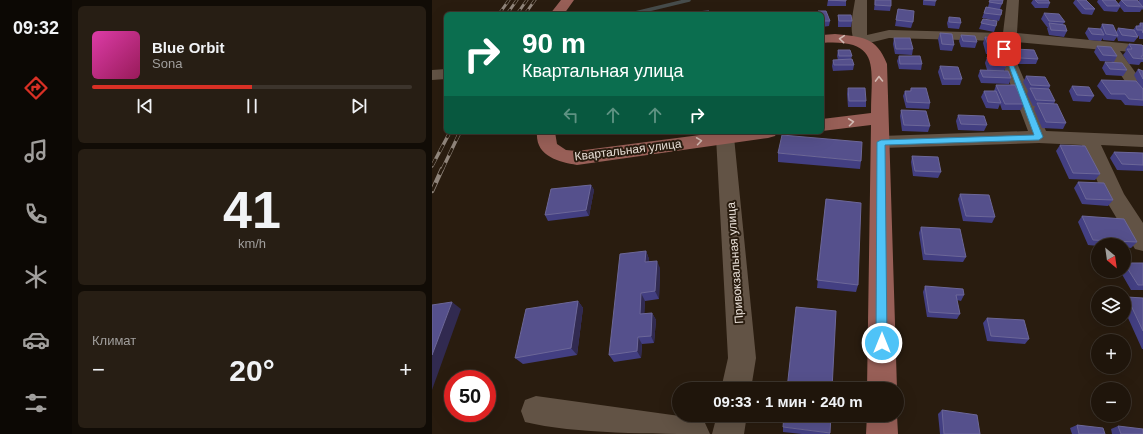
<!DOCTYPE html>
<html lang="ru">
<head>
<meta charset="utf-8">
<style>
  body { margin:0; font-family:Arial,sans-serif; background:#271e14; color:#f1f3f6; height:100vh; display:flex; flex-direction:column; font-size:15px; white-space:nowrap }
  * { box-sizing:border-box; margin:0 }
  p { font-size:13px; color:#a19f9d }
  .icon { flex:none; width:22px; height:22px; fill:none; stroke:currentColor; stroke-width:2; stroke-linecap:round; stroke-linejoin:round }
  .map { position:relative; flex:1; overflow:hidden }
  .details { display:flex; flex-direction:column; gap:6px; padding:6px; background:#110c06; width:360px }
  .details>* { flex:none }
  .top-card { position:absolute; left:12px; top:12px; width:380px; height:122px; border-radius:6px; box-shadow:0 4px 16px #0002,0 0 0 1px #3c342c; background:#0b6e4f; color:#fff; overflow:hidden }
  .needle { width:26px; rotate:151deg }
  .fabs { position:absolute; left:659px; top:238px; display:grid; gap:8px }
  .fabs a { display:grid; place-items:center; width:40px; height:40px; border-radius:50%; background:#1f150b; box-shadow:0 4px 16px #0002,0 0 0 1px #3c342c; font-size:20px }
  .speed { position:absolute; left:12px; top:370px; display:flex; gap:8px; font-size:20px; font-weight:700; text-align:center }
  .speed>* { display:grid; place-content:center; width:52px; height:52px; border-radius:50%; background:#1f150b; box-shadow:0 4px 16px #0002,0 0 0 1px #3c342c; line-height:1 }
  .speed .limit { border:6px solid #d22; background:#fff; color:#111 }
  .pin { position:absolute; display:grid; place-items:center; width:34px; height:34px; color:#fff; margin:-17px; border-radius:8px; box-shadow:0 2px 6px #0006 }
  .me { position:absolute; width:44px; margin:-22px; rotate:0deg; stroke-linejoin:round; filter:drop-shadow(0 0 3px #0008) }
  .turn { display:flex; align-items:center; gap:14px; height:84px; padding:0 12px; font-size:18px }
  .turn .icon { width:52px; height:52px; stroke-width:2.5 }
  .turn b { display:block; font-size:28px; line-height:34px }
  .lanes { display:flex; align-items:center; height:38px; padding:0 12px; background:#0003; justify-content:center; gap:20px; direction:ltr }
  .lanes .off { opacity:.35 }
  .big { font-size:30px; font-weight:600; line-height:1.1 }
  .details .card { flex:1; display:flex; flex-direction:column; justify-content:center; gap:6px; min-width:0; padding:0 14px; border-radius:6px; background:#271e14 }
  .details .dial { align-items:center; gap:0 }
  .dial b { font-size:52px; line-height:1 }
  .song { display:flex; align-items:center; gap:12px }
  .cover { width:48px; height:48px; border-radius:6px; background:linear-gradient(135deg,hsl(320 70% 55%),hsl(330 70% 35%)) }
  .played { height:4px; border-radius:2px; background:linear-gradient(90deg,#d93025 50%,#3c342c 50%) }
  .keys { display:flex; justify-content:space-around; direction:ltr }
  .heat { display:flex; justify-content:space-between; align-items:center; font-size:22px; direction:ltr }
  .trip { position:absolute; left:240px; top:382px; width:232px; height:40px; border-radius:20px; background:#1f150b; box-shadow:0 4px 16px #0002,0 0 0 1px #3c342c; font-weight:600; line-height:40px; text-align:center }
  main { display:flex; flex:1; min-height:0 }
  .tab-bar { display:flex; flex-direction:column; width:72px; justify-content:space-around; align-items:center; background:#0c0804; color:#a19f9d }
  .tab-bar .icon { width:28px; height:28px }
  .tab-bar .active { color:#d93025 }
  .tab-bar b { font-size:18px; color:#f1f3f6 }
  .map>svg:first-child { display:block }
</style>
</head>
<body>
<main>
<nav class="tab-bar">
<b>09:32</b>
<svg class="icon active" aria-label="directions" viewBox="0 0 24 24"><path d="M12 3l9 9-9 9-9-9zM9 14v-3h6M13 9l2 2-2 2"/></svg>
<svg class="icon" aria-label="music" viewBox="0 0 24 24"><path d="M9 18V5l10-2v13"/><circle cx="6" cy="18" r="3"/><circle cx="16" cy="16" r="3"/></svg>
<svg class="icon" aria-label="phone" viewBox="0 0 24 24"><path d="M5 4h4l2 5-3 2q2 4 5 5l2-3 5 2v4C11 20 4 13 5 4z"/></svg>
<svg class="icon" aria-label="climate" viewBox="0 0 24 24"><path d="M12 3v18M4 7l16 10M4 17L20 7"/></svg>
<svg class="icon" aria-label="car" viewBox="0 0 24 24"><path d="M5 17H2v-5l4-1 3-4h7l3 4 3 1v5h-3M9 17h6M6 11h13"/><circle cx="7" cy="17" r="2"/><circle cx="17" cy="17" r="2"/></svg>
<svg class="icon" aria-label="filters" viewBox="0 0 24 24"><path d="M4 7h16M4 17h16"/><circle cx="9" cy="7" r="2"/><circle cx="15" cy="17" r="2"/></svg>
</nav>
<section class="details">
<div class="card">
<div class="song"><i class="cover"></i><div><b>Blue Orbit</b><p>Sona</p></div></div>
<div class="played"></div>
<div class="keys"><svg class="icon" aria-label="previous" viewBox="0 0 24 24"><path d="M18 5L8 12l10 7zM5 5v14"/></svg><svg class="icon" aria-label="pause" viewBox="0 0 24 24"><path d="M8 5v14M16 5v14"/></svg><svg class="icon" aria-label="next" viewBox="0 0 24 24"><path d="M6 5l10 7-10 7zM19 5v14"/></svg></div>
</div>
<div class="card dial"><b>41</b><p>km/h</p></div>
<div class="card"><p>Климат</p>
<div class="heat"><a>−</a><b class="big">20°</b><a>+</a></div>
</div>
</section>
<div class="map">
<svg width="711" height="434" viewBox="0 0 711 434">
  <rect width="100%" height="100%" fill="#291c0f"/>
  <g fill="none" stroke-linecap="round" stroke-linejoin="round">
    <path stroke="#464c4b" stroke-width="3.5" d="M 199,14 L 257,0"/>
    <path fill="#625345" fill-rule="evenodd" d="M 423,0 L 435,0 L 435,35 L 457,30 L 571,33 L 575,0 L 587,0 L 585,33 L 711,45 L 711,53 L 688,51 L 711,83 L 711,100 L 705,99 L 672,50 L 583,42 L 579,49 L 614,131 L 711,135 L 711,147 L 669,145 L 692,194 L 711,223 L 711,251 L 703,249 L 672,197 L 650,145 L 607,143 L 449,148 L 442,146 L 440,142 L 442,138 L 449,136 L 596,131 L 565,49 L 569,41 L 457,38 L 429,45 L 424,44 C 416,33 421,13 423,0 Z
      M 14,69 L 14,79 L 0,80 L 0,70 Z
      M 289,132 L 300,133 L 302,137 L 324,358 L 319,389 L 289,389 L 296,358 L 284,137 Z
      M 104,396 L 262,418 L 273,423 L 278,434 C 225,434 141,434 93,422 L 89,411 L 93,400 Z
      M 285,415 L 315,415 L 312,434 L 280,434 Z"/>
    <path fill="#985f57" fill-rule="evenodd" d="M 129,0 L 142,0 L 132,14 L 118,14 Z
      M 403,34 C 430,37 444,36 455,64 L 465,389 L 435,389 L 439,125 L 390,131 L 390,119 L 439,113 C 439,67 450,39 390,43 L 390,35 Z
      M 105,132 L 123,132 L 125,144 L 134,150 L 145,151 L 291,132 L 345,132 L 343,136 L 336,138 L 145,165 C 126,162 103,156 105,132 Z
      M 435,415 L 465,415 L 466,434 L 434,434 Z"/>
    <defs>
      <path id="rail-far2" d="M 67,14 L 77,0
        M 75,14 L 85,0
        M 85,14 L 95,0
        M 93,14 L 103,0"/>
      <path id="rail-far1" d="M 0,166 L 18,132
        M 10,170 L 28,132"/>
      <path id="rail" d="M 0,191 L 10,169"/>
    </defs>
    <use href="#rail-far2" stroke="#90857b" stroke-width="3"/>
    <use href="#rail-far1" stroke="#90857b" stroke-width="3.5"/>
    <use href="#rail" stroke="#90857b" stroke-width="4.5"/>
    <use href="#rail-far2" stroke="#291c0f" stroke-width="2" stroke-dasharray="6" stroke-linecap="butt"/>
    <use href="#rail-far1" stroke="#291c0f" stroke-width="2.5" stroke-dasharray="8" stroke-linecap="butt"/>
    <use href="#rail" stroke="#291c0f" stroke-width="3" stroke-dasharray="9" stroke-linecap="butt"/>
  </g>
  <path fill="#433f82" d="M 396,0 L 414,0 L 414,6 L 395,6 Z
    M 443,0 L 459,6 L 458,11 L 442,10 Z
    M 491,0 L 504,0 L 503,6 L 491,5 Z
    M 558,0 L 570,4 L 568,9 L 569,15 L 567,21 L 550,18 L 554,7 L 556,7 Z
    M 601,0 L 616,0 L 618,3 L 616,8 L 603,8 L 599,3 Z
    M 643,0 L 654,0 L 663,9 L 660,15 L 650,14 L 641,3 Z
    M 666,0 L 683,0 L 686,4 L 689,0 L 705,0 L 706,1 L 707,0 L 711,0 L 711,10 L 710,9 L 708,12 L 692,12 L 688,7 L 685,12 L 672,11 L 665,2 Z
    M 466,9 L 481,22 L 479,28 L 463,26 Z
    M 386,11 L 394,11 L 398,21 L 397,26 L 390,27 L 390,14 L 385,14 Z
    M 612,13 L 633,22 L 631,24 L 635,31 L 632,37 L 617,35 L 615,28 L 616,27 L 615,27 L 609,19 Z
    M 406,15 L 420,21 L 419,27 L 406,27 Z
    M 517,17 L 529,23 L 527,29 L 516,28 L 515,23 Z
    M 551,19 L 564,26 L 562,32 L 547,29 Z
    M 708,23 L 711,23 L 711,39 L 707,39 L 707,36 L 706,36 L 706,37 L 702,42 L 686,41 L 685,37 L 682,41 L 671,40 L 671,38 L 669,41 L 657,40 L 653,33 L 656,28 L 668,29 L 670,24 L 684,32 L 686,28 L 701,30 L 704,26 L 706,26 Z
    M 508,33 L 522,45 L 520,51 L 508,50 L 506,39 Z
    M 529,35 L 545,42 L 543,48 L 529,47 L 527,41 Z
    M 553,37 L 571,49 L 568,54 L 554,54 L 551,43 Z
    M 462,38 L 481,49 L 480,55 L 463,54 L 461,44 Z
    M 697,44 L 711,46 L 711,62 L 709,62 L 707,65 L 697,64 L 691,55 L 694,51 L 693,50 Z
    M 665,46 L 685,56 L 682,62 L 668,61 L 662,52 Z
    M 583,49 L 606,59 L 604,64 L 585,64 L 581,55 Z
    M 406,50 L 420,56 L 419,59 L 422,65 L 421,70 L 401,71 L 400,66 L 401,60 L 406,60 L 405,56 Z
    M 467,56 L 490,64 L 489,70 L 467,69 L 465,61 Z
    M 555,57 L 577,61 L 572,71 L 579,78 L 577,84 L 549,83 L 546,76 L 548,70 L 555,70 L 553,63 Z
    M 673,62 L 695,70 L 691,76 L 674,75 L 670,68 Z
    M 508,66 L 530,79 L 528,85 L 510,85 L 506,72 Z
    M 706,69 L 711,71 L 711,88 L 710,88 L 711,89 L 711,106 L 693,105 L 689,100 L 675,99 L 665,86 L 669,80 L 706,83 L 702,75 Z
    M 594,76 L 618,86 L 617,89 L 623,101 L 622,104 L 634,123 L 631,129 L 610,128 L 602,109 L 603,106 L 601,106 L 595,94 L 596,91 L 591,82 Z
    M 564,85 L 592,104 L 589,110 L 570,110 L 568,104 L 566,109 L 554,108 L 549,97 L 552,91 L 562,91 Z
    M 640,86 L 662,96 L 658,102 L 641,101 L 637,91 Z
    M 416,88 L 434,101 L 434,107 L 416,107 L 415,94 Z
    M 479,88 L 498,103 L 497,109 L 474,108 L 471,96 L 473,91 L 478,91 Z
    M 469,110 L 498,126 L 496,132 L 470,131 L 468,116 Z
    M 526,115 L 555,125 L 552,131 L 526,130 L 524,121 Z
    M 628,145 L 668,174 L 663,180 L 637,179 L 624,151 Z
    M 682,152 L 711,153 L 711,171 L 685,170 L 678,158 Z
    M 346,153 L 429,161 L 428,169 L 346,162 Z
    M 480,156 L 509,172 L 506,178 L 481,176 L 479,162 Z
    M 646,182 L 681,200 L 676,206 L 650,204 L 642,188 Z
    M 159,185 L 162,190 L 157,216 L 116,221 L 113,215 Z
    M 528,194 L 563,217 L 560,223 L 531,221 L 526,199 Z
    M 394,199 L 426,285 L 424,292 L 385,288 Z
    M 650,216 L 705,242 L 699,248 L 692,247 L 692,245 L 666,245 L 666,246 L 656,245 L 646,222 Z
    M 489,227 L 534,257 L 531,262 L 491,260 L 487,233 Z
    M 214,251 L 217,259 L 217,262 L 228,268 L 227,299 L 213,301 L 212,314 L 220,313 L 224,320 L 222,343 L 210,344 L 209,358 L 182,362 L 177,355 Z
    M 692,263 L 711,263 L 711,290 L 699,290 L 688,271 L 692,271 Z
    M 493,286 L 532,295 L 529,301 L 525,300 L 528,314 L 525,319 L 495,317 L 491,292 Z
    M 695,297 L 711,298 L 711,349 L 710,349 L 692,309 L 692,300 Z
    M 146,301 L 151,308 L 145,355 L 91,364 L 83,358 Z
    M 555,318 L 597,339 L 593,344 L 555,341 L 551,323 Z
    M 510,410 L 548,434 L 508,434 L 506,414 Z
    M 645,425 L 673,434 L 640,434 L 638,428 Z
    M 686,426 L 711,434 L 680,434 L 679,429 Z
    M 351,427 L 398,433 L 398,434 L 370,434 L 351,432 Z"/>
  <path fill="#312a50" d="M 161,132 L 180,132 L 162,135 Z
    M 159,185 L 162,190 L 157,216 L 154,210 Z
    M 214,251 L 217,259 L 217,270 L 213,262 Z
    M 225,261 L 228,268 L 227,299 L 223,291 Z
    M 209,293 L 213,301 L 212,322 L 208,314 Z
    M 146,301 L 151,308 L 145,355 L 139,348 Z
    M 20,302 L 29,309 L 0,390 L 0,355 Z
    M 220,313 L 224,320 L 222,343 L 219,336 Z
    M 206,337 L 210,344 L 209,358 L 205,351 Z"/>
  <path fill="#55508c" stroke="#6c6798" d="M 396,0 L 414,0 L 414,1 Z
    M 443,0 L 459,0 L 459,6 L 443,5 Z
    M 492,0 L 504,0 L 504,1 Z
    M 558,0 L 571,0 L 570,4 L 557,2 Z
    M 603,0 L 616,0 L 618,3 L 606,3 Z
    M 645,0 L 654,0 L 663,9 L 653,9 Z
    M 670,0 L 683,0 L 688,6 L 675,6 Z
    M 689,0 L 705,0 L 711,7 L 695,6 Z
    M 554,7 L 570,10 L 569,15 L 552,13 Z
    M 466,9 L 482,11 L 481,22 L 464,20 Z
    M 277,11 L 277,14 L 263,14 L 263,12 Z
    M 386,11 L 394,11 L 398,21 L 390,21 L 390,14 L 387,14 Z
    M 612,13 L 627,14 L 633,22 L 617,21 Z
    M 406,15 L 419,15 L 420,21 L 407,21 Z
    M 517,17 L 528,18 L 529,23 L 517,22 Z
    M 551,19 L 565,21 L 564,26 L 549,23 Z
    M 617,23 L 633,25 L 635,31 L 619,30 Z
    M 708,23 L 711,23 L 711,33 L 710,30 L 705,30 L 704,26 L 709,26 Z
    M 670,24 L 681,25 L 686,36 L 674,34 Z
    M 656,28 L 669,29 L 672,35 L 660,34 Z
    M 686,28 L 702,30 L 706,37 L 690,35 Z
    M 508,33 L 520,34 L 522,45 L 510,44 Z
    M 529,35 L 543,36 L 545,42 L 531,41 Z
    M 553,37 L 566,38 L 571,49 L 557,48 Z
    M 462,38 L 478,38 L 481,49 L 464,49 Z
    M 697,44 L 710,45 L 711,46 L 711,56 L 709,56 L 711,59 L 701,58 L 695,49 L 700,49 Z
    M 665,46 L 679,47 L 685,56 L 671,55 Z
    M 583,49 L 602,50 L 606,59 L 588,58 Z
    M 406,50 L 418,50 L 420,56 L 407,56 Z
    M 467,56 L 488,56 L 490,64 L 468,64 Z
    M 555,57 L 574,58 L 577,61 L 572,60 L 574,66 L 558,65 Z
    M 420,59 L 422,65 L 402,65 L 401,60 Z
    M 673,62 L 690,63 L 695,70 L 678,69 Z
    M 508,66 L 526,67 L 530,79 L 512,79 Z
    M 706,69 L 711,71 L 711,79 Z
    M 548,70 L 576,71 L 579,78 L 551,77 Z
    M 594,76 L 613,77 L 618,86 L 599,85 Z
    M 669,80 L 704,81 L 711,89 L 711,100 L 697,99 L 693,94 L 679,94 Z
    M 564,85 L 583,85 L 592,104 L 573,104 Z
    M 640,86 L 657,87 L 662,96 L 645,95 Z
    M 416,88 L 433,88 L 434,101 L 417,101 Z
    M 479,88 L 494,88 L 498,103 L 475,102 L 473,91 L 479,91 Z
    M 598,88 L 617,89 L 623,101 L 604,100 Z
    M 552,91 L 564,91 L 569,103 L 556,102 Z
    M 605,103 L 625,104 L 634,123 L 614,122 Z
    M 469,110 L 494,111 L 498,126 L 472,125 Z
    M 526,115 L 552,116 L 555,125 L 529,124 Z
    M 350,135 L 430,142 L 429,161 L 346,153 Z
    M 628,145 L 653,146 L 668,174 L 641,173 Z
    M 682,152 L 711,153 L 711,165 L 690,164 Z
    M 480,156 L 506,157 L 509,172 L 483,171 Z
    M 646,182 L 672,183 L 681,200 L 654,199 Z
    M 159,185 L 154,210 L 113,215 L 119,189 Z
    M 528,194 L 557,195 L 563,217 L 534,216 Z
    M 394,199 L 429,203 L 426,285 L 385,280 Z
    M 650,216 L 692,219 L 705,242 L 661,240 Z
    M 489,227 L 528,229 L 534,257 L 493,254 Z
    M 214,251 L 213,262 L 225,261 L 223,291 L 209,293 L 208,314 L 220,313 L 219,336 L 206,337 L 205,351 L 177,355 L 188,254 Z
    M 692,263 L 711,263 L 711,285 L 706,285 Z
    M 493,286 L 531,289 L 532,295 L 524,295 L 528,314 L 497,312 Z
    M 695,297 L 711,298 L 711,331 Z
    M 146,301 L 139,348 L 83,358 L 94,309 Z
    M 20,302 L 0,355 L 0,305 Z
    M 364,307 L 404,311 L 400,389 L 355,389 Z
    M 555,318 L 592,320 L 597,339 L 559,336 Z
    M 510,410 L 545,415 L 548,434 L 512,434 Z
    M 352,415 L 399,415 L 398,433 L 351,427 Z
    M 645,425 L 671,428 L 673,434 L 647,434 Z
    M 686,426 L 711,429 L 711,434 L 689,434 Z"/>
  <defs><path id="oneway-chevron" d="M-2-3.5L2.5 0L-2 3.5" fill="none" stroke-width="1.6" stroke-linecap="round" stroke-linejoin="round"/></defs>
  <g stroke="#d1b9b1">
    <use href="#oneway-chevron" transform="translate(410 39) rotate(-175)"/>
    <use href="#oneway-chevron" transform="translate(447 79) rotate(-91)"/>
    <use href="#oneway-chevron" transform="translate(419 122) rotate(-7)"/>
    <use href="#oneway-chevron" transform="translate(267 141) rotate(-8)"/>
  </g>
  <path fill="#4fc3f7" stroke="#337fa1" d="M 570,47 L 575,49 L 611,137 L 607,140 L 453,145 L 455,343 L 454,346 L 450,348 L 446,346 L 444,343 L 445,142 L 449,140 L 602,135 Z"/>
  <g text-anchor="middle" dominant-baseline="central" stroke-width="4" stroke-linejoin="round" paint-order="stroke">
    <g font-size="12" fill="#e9e0d8" stroke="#291c0f">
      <text transform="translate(196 150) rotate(-7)">Квартальная улица</text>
      <text transform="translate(303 263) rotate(-94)">Привокзальная улица</text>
    </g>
  </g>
</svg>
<div class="fabs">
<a><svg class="needle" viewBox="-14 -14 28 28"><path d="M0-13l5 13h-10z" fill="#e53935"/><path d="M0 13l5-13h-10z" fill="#a19f9d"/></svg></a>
<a><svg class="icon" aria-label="layers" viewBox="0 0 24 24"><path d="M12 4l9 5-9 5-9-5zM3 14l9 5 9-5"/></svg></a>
<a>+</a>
<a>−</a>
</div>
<div class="speed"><div class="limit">50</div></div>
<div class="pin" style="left:572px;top:49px;background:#d93025"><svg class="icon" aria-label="arrive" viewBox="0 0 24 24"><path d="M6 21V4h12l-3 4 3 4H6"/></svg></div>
<svg class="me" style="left:450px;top:343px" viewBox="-20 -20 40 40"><circle r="17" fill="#4fc3f7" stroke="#fff" stroke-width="3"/><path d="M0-11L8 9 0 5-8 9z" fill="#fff"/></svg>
<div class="trip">09:33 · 1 мин · 240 m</div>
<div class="top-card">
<div class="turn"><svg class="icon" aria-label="right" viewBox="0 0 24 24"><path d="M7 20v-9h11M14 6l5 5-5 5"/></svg><div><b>90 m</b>Квартальная улица</div></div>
<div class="lanes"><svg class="icon off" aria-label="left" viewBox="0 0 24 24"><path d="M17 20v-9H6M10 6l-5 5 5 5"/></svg><svg class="icon off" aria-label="ahead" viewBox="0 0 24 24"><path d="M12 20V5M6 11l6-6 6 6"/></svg><svg class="icon off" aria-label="ahead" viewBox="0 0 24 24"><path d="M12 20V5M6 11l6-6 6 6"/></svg><svg class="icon" aria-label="right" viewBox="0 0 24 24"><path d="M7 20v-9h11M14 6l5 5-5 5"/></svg></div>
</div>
</div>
</main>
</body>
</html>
